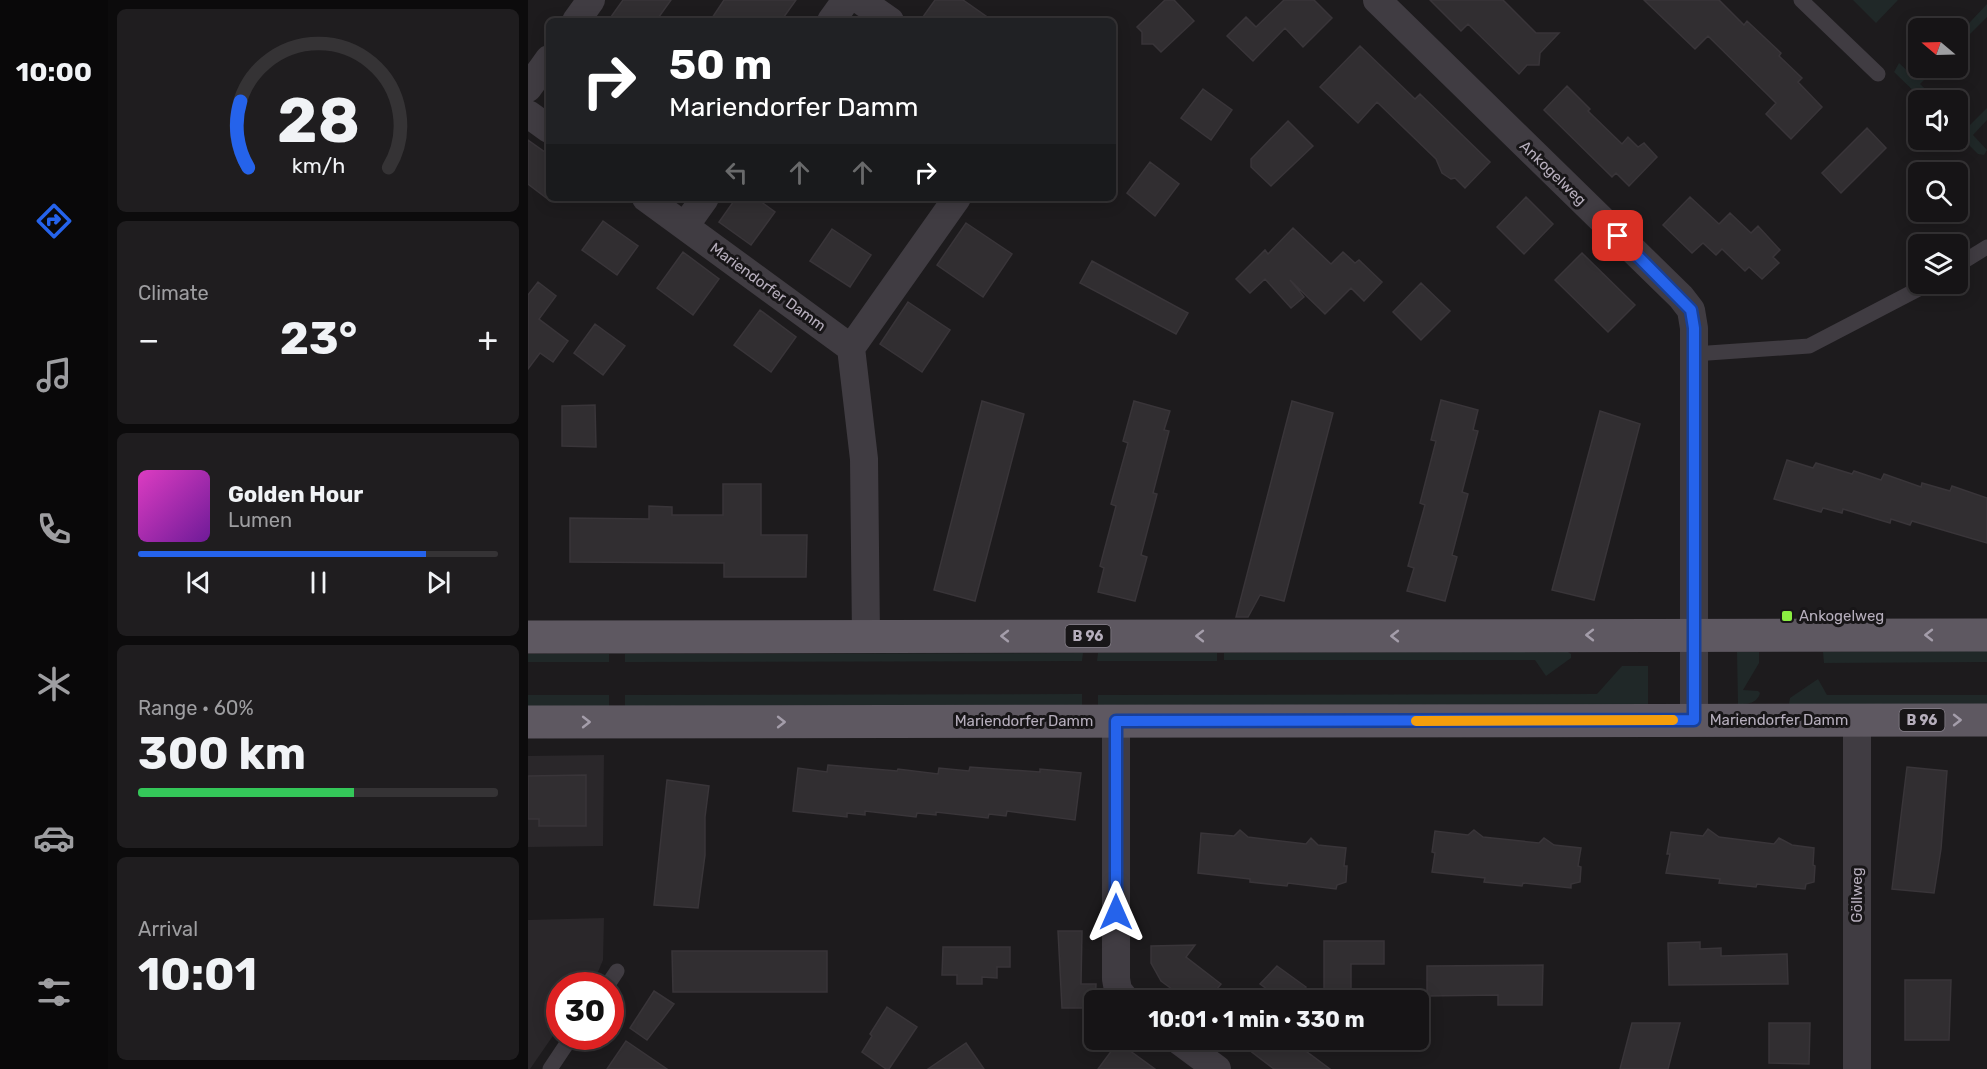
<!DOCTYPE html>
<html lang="en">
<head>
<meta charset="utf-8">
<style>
  body { margin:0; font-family:Rubik,sans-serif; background:#1f1d1f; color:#f1f3f6; height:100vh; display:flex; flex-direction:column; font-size:22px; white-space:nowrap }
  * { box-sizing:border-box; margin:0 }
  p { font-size:20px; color:#9e9ea1 }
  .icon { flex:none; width:33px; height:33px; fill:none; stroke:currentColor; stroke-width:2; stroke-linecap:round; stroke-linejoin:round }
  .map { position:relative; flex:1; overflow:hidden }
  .side { display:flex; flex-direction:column; gap:9px; padding:9px; background:#0c0b0c; width:420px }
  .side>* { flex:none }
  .hud { position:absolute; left:18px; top:18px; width:570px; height:183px; border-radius:9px; box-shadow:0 3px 15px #0003,0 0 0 2px #353335; background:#202124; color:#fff; overflow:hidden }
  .needle { width:39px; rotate:289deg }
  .controls { position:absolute; left:1380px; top:18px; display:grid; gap:12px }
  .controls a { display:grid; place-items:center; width:60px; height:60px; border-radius:9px; background:#161416; box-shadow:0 3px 15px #0003,0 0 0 2px #353335; font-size:30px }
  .speed { position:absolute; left:18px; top:972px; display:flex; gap:12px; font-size:30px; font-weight:700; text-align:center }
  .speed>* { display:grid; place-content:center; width:78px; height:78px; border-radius:50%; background:#161416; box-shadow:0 3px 15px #0003,0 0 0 2px #353335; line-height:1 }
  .speed .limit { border:9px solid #d22; background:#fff; color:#111 }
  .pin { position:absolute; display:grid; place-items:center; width:51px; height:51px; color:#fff; margin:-26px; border-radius:12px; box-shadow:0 3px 9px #0006 }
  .me { position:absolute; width:66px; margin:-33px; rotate:0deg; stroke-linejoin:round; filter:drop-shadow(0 0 4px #0008) }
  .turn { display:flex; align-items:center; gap:21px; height:126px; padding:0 24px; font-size:27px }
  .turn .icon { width:78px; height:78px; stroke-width:2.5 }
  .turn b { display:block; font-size:42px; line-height:51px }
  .lanes { display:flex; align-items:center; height:57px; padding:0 24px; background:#0003; justify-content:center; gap:30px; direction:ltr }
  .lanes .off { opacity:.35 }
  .big { font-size:45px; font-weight:700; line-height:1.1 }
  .side .tile { flex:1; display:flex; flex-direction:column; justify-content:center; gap:9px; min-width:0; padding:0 21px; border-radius:9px; background:#1f1d1f }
  .side .dial { align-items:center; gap:0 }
  .dial svg { height:156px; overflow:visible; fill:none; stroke:#353335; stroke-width:7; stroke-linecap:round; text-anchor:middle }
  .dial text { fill:#f1f3f6; stroke:none }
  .song { display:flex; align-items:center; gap:18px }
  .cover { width:72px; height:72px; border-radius:9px; background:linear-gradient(135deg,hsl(310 70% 55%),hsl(280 70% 35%)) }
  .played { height:6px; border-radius:3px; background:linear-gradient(90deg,#2563eb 80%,#353335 80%) }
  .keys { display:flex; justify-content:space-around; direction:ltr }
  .heat { display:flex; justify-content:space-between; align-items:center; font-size:33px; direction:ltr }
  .charge { height:9px; border-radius:4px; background:linear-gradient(90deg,#34c759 60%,#353335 0) }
  .trip { position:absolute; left:556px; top:990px; width:345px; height:60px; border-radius:9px; background:#161416; box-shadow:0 3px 15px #0003,0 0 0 2px #353335; font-weight:700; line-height:60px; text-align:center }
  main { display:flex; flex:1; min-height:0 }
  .menu { display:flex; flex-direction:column; width:108px; justify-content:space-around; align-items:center; background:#090809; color:#9e9ea1 }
  .menu .icon { width:42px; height:42px }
  .menu .active { color:#2563eb }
  .menu b { font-size:27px; color:#f1f3f6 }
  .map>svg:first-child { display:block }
</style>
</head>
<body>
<main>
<nav class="menu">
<b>10:00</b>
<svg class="icon active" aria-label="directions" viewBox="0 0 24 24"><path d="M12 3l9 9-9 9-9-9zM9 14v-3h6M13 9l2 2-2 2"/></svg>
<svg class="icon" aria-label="music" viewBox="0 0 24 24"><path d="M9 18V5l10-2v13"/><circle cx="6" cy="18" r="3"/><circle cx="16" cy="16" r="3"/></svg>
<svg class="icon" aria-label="phone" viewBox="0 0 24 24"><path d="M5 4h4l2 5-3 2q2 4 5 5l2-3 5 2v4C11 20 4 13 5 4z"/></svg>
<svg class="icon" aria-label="climate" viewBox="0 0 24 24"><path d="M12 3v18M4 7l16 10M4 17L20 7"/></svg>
<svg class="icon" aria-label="car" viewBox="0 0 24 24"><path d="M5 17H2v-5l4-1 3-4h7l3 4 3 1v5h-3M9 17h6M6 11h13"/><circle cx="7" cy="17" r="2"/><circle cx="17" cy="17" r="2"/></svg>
<svg class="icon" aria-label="filters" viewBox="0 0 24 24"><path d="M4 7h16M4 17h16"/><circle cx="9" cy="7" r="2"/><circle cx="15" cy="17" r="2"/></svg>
</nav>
<section class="side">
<div class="tile dial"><svg viewBox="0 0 100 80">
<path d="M14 69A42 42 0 1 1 86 69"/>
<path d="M14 69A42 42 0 0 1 10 35" stroke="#2563eb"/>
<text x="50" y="56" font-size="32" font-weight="700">28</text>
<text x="50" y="72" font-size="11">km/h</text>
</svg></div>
<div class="tile"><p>Climate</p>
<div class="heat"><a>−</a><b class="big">23°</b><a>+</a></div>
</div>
<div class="tile">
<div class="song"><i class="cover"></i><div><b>Golden Hour</b><p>Lumen</p></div></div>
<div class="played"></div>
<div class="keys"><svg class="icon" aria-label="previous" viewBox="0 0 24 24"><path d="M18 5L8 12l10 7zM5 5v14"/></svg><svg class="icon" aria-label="pause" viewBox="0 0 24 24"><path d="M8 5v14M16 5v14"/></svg><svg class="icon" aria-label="next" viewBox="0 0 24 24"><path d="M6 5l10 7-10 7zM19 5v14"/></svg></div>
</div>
<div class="tile"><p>Range · 60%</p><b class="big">300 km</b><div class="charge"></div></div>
<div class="tile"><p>Arrival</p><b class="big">10:01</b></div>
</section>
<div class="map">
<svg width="1459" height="1069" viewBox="0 0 1459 1069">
  <rect width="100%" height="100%" fill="#1d1b1d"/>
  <path fill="#2a272a" d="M 76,755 L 75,846 L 0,847 L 0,756 Z
    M 76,918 L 75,960 L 70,972 L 61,985 L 32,986 L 31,1027 L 2,1069 L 0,1069 L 0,920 Z"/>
  <path fill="#202828" d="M 1325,0 L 1370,0 L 1348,23 Z
    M 1459,4 L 1459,17 L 1430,46 L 1430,35 Z
    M 1371,63 L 1387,78 L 1397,68 L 1408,68 L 1392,84 L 1409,100 L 1395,100 L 1366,72 Z
    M 1459,108 L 1459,120 L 1445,135 L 1459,150 L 1456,155 L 1450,154 L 1430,134 L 1430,121 L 1438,129 Z
    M 1459,651 L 1459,662 L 1296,663 L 1295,652 Z
    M 1040,652 L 1043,654 L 1043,658 L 1018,676 L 1007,660 L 696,660 L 696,653 Z
    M 1209,652 L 1231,652 L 1231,663 L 1215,690 L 1230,691 L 1232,693 C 1229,704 1219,704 1210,704 Z
    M 555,653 L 554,661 L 97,662 L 97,654 Z
    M 570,653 L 689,653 L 689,661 L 569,661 Z
    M 0,654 L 81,654 L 81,662 L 0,662 Z
    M 1094,666 L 1120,666 L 1120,705 L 570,706 L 570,695 L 1069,694 Z
    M 1290,679 L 1299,695 L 1459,695 L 1459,704 L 1261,704 L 1262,698 Z
    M 554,694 L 554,705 L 97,706 L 97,695 Z
    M 0,695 L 81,695 L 81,706 L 0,706 Z"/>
  <path fill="#312e31" stroke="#393539" stroke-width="1.5" d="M 95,0 L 143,0 L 128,21 L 80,21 Z
    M 196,0 L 268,0 L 253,21 L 182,21 Z
    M 407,0 L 435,0 L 465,21 L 392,21 Z
    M 637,0 L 646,0 L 666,21 L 633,52 L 625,44 L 614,44 L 614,32 L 609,27 Z
    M 756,0 L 786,0 L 804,18 L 775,47 L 757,28 L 725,61 L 699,36 L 718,17 L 728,27 Z
    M 902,0 L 975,0 L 1008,33 L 1031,33 L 1012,53 L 1011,65 L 999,65 L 991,74 L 940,24 L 933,31 Z
    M 1116,0 L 1191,0 L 1216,25 L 1219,21 L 1253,53 L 1251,56 L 1274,78 L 1270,82 L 1294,107 L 1263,139 L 1238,114 L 1248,103 L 1180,36 L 1167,49 Z
    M 832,46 L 887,99 L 892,94 L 962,162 L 937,188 L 927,178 L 923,179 L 914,173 L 908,159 L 849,102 L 830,123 L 792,87 Z
    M 1039,86 L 1062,109 L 1060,111 L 1094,144 L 1100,137 L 1110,147 L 1116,143 L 1129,157 L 1101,186 L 1088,173 L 1084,177 L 1016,110 Z
    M 675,89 L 704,110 L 683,140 L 653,118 Z
    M 760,121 L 785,146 L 743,186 L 723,167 L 723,159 Z
    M 1339,128 L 1358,148 L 1313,193 L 1294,173 Z
    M 0,140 L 21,155 L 21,200 L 0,184 Z
    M 622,162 L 651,184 L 627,216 L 599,193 Z
    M 998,197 L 1025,224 L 996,254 L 969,227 Z
    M 1162,197 L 1191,224 L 1202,213 L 1223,233 L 1230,226 L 1252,250 L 1245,257 L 1251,263 L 1234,279 L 1221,267 L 1217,271 L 1194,249 L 1188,255 L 1175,243 L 1164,253 L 1135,225 Z
    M 208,198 L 228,198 L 247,212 L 223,245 L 191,222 Z
    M 75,221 L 110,246 L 89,275 L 54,250 Z
    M 438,223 L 484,254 L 455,297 L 409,265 Z
    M 765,228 L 803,264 L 815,252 L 827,263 L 831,260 L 854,282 L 836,301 L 823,288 L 797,314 L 762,280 L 776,297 L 763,308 L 737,279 L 722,293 L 708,279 L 737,250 L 740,254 Z
    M 304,229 L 343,255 L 322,287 L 282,261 Z
    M 155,252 L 191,279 L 165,315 L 129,288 Z
    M 1054,253 L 1107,305 L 1080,332 L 1027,280 Z
    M 564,261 L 660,313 L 648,334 L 552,283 Z
    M 10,282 L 28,296 L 11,319 L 40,341 L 25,362 L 12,353 L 0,369 L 0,295 Z
    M 893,283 L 922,311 L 893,340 L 865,312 Z
    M 380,302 L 422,330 L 394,372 L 352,344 Z
    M 232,310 L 268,337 L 243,372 L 206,345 Z
    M 67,324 L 97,346 L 75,375 L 46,353 Z
    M 913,400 L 950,410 L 945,430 L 950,431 L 934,492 L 940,494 L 924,555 L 929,557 L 917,601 L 879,591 L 886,568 L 880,566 L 897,505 L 892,503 L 908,441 L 903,440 Z
    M 454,401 L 496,414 L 447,601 L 406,590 Z
    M 606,401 L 642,411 L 636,430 L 641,431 L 625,493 L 629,494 L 613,555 L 619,557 L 607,601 L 570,592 L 576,568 L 572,566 L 588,506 L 583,504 L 600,443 L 595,441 Z
    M 764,401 L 805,413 L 756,601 L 732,595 L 720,617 L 708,617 Z
    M 67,405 L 68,447 L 34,446 L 34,406 Z
    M 1072,411 L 1112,424 L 1066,600 L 1024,590 Z
    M 1259,460 L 1285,468 L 1288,463 L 1324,474 L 1326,471 L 1353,480 L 1356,474 L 1393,487 L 1394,483 L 1422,491 L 1424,486 L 1459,498 L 1459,543 L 1384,521 L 1382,525 L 1363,519 L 1362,523 L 1315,509 L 1314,513 L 1295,508 L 1293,512 L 1246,499 Z
    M 195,484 L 233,484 L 233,535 L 279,535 L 278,577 L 196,577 L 196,563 L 42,562 L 42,518 L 121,519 L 121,506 L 144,507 L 144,515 L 195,515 Z
    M 300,765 L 369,771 L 370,769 L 410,774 L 411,768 L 441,771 L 442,767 L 512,772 L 512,769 L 553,773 L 547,820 L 479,811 L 478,816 L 461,814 L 460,818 L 408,812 L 408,815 L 389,813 L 388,817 L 337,811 L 337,815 L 319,813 L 319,817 L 265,811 L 270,768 L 299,772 Z
    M 1379,767 L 1419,771 L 1413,849 L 1406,893 L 1364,889 Z
    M 58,775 L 58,826 L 11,826 L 11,819 L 0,819 L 0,776 Z
    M 139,780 L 181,786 L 177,817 L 177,855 L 170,908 L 126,905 Z
    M 1180,829 L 1191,837 L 1246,844 L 1251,838 L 1264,845 L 1286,848 L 1285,865 L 1287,866 L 1286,882 L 1278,884 L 1277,889 L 1229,884 L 1228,887 L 1191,883 L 1192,879 L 1138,873 L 1142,854 L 1139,854 L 1143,832 L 1175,836 Z
    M 712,830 L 720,837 L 778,844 L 783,838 L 790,845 L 818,848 L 816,866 L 819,866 L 818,882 L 809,885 L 808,889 L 760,883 L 759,886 L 722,882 L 722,879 L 670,873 L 673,833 L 706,836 Z
    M 946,830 L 955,837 L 1011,843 L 1016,838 L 1026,845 L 1053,848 L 1050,866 L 1053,867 L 1052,882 L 1043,884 L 1043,888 L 995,883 L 994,886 L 956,882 L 957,878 L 904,872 L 907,853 L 904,852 L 907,831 L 940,835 Z
    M 530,931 L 554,931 L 553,984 L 568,984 L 567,1008 L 534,1008 Z
    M 796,941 L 856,941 L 856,964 L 823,964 L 823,990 L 796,990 Z
    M 1172,942 L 1172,949 L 1193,948 L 1193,956 L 1259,954 L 1260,984 L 1141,985 L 1140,943 Z
    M 667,945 L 658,957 L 693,984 L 680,1000 L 659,1000 L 633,981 L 623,963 L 623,946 Z
    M 415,947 L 482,947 L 482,967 L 469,967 L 469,978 L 454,977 L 454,984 L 429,984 L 429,975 L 414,975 Z
    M 144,951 L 299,951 L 299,992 L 145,992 Z
    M 1015,965 L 1014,1005 L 970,1005 L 970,995 L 899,996 L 899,966 Z
    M 749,966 L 778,987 L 766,1000 L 754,1000 L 732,984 Z
    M 1377,980 L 1423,980 L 1421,1040 L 1377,1040 Z
    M 126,991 L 146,1004 L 119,1040 L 102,1028 Z
    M 359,1007 L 389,1027 L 361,1069 L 358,1069 L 334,1052 L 344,1036 L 342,1034 Z
    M 1104,1023 L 1152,1023 L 1140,1069 L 1092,1069 Z
    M 1241,1023 L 1282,1023 L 1281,1064 L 1241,1063 Z
    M 708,1040 L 763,1040 L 802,1069 L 746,1069 Z
    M 98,1041 L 139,1069 L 79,1069 Z
    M 590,1042 L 627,1069 L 570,1069 Z
    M 438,1043 L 456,1069 L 400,1069 Z"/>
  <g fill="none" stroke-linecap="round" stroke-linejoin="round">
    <path stroke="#403c42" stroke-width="15" d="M 1273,0 L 1350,74
      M 1430,265 L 1459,247
      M 1166,354 L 1281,346 L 1400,284
      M 79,986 L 89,971
      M 22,1069 L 44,1036"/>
    <path stroke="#403c42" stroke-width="28" d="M 332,0 L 362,21
      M 849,0 L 1153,297 L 1163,310 L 1166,328 L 1166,721
      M 48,21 L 63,0
      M 303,21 L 318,0
      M 0,88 L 21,59
      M 0,114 L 21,129
      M 118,198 L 323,348
      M 157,226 L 177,198
      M 338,636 L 336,459 L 323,348 L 429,198
      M 588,721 L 588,979 L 590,990 L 598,1000
      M 650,1040 L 689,1069
      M 1329,1069 L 1329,720"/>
    <path stroke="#5e5861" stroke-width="33" d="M 0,637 L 1459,635
      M 0,722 L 1459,720"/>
  </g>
  <defs><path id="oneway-chevron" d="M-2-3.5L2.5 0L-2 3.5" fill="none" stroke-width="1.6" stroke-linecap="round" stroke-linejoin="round" transform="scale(1.5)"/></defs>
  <g stroke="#a49daa">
    <use href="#oneway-chevron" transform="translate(1062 635) rotate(180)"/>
    <use href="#oneway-chevron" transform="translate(1401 635) rotate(180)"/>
    <use href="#oneway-chevron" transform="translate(477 636) rotate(180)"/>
    <use href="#oneway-chevron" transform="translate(672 636) rotate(180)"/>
    <use href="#oneway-chevron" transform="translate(867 636) rotate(180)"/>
    <use href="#oneway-chevron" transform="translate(1429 720)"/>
    <use href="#oneway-chevron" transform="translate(58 722)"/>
    <use href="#oneway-chevron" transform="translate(253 722)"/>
  </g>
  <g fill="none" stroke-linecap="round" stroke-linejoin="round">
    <defs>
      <path id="route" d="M 588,912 L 588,721 L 1166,720 L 1166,328 L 1163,310 L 1090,236"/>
    </defs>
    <use href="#route" stroke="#184099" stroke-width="15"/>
    <use href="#route" stroke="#2563eb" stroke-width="10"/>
    <path stroke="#f59e0b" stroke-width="10" d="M 888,721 L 1145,720"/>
  </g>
  <rect fill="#8aee41" stroke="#181618" stroke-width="2" x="1253" y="610" width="12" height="12" rx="3"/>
  <g text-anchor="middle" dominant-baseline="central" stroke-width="6" stroke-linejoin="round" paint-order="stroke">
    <g fill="#181618" stroke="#87808b" stroke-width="1.5">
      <rect x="537.5" y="625" width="45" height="22" rx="4.5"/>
      <rect x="1371.5" y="709" width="45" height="22" rx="4.5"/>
    </g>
    <g font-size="14" font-weight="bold" fill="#b6aebc">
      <text x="560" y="636">B 96</text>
      <text x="1394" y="720">B 96</text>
    </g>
    <g font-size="15" fill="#b6aebc" stroke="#181618">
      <text transform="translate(1025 173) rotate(44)">Ankogelweg</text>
      <text transform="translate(240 287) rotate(36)">Mariendorfer Damm</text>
      <text x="1251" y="720">Mariendorfer Damm</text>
      <text x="496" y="721">Mariendorfer Damm</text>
      <text transform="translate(1329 895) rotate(-90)">Göllweg</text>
    </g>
    <g font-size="15" fill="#b6aebc" stroke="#181618" text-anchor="start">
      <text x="1271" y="616">Ankogelweg</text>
    </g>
  </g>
</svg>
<div class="controls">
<a><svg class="needle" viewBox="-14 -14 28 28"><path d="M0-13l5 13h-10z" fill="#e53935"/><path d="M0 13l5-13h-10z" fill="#9e9ea1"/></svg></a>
<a><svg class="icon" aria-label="sound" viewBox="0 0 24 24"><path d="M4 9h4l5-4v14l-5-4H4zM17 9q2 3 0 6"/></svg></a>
<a><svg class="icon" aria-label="search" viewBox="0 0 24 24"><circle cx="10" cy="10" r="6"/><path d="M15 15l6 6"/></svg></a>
<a><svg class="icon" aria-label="layers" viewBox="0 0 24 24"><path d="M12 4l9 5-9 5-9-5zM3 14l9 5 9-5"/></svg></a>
</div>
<div class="speed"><div class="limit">30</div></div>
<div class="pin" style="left:1090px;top:236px;background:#d93025"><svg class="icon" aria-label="arrive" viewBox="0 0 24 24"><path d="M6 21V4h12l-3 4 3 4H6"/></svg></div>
<svg class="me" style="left:588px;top:912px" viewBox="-20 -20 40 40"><path d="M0-17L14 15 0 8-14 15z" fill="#2563eb" stroke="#fff" stroke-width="4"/></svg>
<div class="trip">10:01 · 1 min · 330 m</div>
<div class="hud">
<div class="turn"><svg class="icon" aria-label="right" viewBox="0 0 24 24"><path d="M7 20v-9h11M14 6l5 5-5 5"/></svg><div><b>50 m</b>Mariendorfer Damm</div></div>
<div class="lanes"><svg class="icon off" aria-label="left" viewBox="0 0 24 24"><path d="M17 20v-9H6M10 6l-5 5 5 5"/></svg><svg class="icon off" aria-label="ahead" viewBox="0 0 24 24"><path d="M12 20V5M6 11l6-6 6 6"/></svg><svg class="icon off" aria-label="ahead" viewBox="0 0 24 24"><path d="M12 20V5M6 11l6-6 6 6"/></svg><svg class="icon" aria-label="right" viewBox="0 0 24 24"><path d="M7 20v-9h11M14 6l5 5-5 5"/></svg></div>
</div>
</div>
</main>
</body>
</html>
